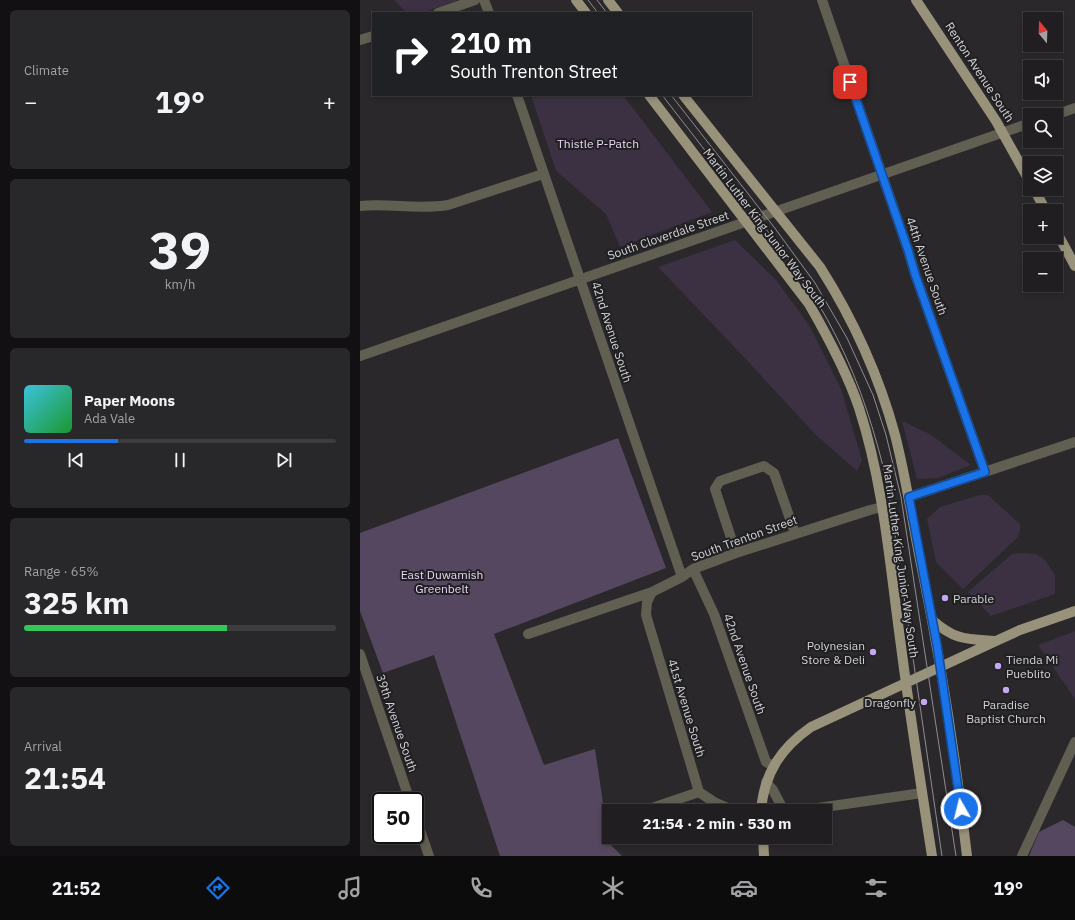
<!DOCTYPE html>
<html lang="en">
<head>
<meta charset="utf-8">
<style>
  body { margin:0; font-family:"IBM Plex Sans",sans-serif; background:#282729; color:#f1f3f6; height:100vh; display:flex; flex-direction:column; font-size:15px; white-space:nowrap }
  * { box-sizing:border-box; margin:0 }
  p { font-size:13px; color:#a2a2a5 }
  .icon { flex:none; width:22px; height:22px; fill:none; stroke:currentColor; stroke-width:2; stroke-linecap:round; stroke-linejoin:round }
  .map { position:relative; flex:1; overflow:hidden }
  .side { display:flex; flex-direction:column; gap:10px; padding:10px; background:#121012; width:360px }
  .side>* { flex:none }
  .guide { position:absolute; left:12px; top:12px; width:380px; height:84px; border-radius:0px; box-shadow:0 2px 6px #0003,0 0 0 1px #3d3c3e; background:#202124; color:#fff; overflow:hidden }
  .needle { width:26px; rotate:341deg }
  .fabs { position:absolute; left:663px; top:12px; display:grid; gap:8px }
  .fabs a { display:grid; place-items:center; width:40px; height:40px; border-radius:0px; background:#201e20; box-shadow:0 2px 6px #0003,0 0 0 1px #3d3c3e; font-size:20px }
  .speed { position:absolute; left:12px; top:792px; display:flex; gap:8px; font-size:20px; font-weight:700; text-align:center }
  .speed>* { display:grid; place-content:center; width:52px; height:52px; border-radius:50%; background:#201e20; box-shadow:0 2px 6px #0003,0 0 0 1px #3d3c3e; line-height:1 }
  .speed .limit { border:2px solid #111; border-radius:6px; background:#fff; color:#111 }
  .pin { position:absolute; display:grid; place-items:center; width:34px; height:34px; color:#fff; margin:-17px; border-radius:8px; box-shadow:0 2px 6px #0006 }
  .me { position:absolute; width:44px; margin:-22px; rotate:352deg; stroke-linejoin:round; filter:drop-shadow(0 0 3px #0008) }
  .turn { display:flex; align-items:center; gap:14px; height:84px; padding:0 12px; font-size:18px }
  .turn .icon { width:52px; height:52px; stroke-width:2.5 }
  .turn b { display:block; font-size:28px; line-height:34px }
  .big { font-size:30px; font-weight:700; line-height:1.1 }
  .side .tile { flex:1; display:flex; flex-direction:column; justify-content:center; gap:6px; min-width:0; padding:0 14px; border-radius:6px; background:#282729 }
  .side .dial { align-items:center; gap:0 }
  .dial b { font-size:52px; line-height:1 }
  .song { display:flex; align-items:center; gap:12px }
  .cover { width:48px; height:48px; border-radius:6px; background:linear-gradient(135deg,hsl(190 70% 55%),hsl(130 70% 35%)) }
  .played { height:4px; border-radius:2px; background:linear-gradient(90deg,#1a73e8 30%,#3d3c3e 30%) }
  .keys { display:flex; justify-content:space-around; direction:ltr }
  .heat { display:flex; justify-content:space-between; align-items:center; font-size:22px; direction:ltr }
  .charge { height:6px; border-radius:3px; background:linear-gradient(90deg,#34c759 65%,#3d3c3e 0) }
  .trip { position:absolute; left:242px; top:804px; width:230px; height:40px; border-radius:0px; background:#201e20; box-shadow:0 2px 6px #0003,0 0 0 1px #3d3c3e; font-weight:700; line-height:40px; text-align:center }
  .dock { display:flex; height:64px; justify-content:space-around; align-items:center; background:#0d0c0d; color:#a2a2a5 }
  .dock .icon { width:28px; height:28px }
  .dock .active { color:#1a73e8 }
  .dock b { font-size:18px; color:#f1f3f6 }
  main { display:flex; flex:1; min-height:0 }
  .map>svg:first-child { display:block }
</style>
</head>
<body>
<main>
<section class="side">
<div class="tile"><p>Climate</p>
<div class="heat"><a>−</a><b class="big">19°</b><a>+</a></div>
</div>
<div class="tile dial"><b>39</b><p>km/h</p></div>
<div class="tile">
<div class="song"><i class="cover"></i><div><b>Paper Moons</b><p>Ada Vale</p></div></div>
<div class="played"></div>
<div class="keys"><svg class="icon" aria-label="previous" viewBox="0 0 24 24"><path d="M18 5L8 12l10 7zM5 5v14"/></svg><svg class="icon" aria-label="pause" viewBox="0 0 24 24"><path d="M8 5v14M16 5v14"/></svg><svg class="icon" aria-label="next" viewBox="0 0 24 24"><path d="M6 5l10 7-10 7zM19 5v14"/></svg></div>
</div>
<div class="tile"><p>Range · 65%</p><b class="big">325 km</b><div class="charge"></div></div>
<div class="tile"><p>Arrival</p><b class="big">21:54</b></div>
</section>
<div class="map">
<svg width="715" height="856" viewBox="0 0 715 856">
  <rect width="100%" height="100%" fill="#2a282b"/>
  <path fill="#3b3142" d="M 34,0 L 98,0 L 62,13 L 47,13 Z
    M 171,95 L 263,95 L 352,212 L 260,247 L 246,214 L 196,171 Z
    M 375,240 L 416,280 L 449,325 L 481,389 L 502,460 L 497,471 L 455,434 L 381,354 L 298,267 Z
    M 542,421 L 570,434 L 611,465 L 578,478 L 557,479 Z
    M 620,495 L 628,495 L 660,524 L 660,530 L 658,537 L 603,589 L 576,562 L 567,519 L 580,507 Z
    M 665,553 L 676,554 L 685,560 L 695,575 L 695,594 L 631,616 L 608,592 L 652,554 Z
    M 715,631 L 715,699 L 678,645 Z"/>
  <path fill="#55475f" d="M 258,438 L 306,568 L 134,634 L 184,765 L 235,749 L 249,843 L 262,856 L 140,856 L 74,655 L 23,673 L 0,611 L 0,533 Z
    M 703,820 L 715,827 L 715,856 L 669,856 L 679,832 Z"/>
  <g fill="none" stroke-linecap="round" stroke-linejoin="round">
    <path stroke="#615e52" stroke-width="10" d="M 124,0 L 129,13
      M 462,0 L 548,250 L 555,274 L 625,472
      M 78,13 L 115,0
      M 0,40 L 13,36
      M 157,95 L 322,577
      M 695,115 L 715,108
      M 0,206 C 29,203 59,210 88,205 L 183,174
      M 0,356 L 670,123
      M 549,497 L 715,442
      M 376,553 L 355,489 L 360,481 L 404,466 L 414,473 L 435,533
      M 333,569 L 354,614 L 406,762 L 413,766
      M 292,592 L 287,602 L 286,615 L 339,792 L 354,802 L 375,811
      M 168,634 L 292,592 L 322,577 L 333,569 L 376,553 L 510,510 L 522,507
      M 0,654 L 50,801
      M 406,782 L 413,790 L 424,811
      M 283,811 L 339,792
      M 437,811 L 562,793
      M 55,815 L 69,856
      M 662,856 L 715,742"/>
    <path stroke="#99927a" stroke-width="10" d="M 216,0 L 226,13
      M 248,0 L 258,13
      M 556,0 L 636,121 L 670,182
      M 289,95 L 449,304 C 468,337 487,372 499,408 C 524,485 530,567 541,646 C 550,716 561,786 572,856
      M 323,95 L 460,267 C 493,319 519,376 535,435 C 547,481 553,528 563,574 C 582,667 596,761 607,856
      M 674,189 L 686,211
      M 696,231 L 715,266
      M 572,620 C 595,640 605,639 634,641
      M 401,811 C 404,773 421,748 451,727 L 636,641 L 660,630 L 715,611
      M 403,837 L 404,856"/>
    <path stroke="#8f8d90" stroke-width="1" d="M 228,0 L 238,13
      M 237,0 L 247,13
      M 302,95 C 329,129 355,164 382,198 C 417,243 452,287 477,338 C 501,386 516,435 528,487 L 582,856
      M 311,95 L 414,227 L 455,283 L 487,338 L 513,395 L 526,435 L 541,497 L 596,856"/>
  </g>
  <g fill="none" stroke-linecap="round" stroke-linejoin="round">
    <defs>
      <path id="route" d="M 490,82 L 548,250 L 555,274 L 625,472 L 549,497 L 577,645 L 601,809"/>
    </defs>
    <use href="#route" stroke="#114b97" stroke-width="10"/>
    <use href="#route" stroke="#1a73e8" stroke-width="7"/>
  </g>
  <g fill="#c3a7f2" stroke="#201f21" stroke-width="1.5">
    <circle cx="585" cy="598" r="4"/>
    <circle cx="513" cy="652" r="4"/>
    <circle cx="638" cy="666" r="4"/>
    <circle cx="646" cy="690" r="4"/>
    <circle cx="564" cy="702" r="4"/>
  </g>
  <g text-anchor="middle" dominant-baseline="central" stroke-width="4" stroke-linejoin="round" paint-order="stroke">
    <g font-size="12" fill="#d3d2d4" stroke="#201f21">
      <text transform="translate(620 72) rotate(57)">Renton Avenue South</text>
      <text transform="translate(405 228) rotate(53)">Martin Luther King Junior Way South</text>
      <text transform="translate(308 235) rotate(-19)">South Cloverdale Street</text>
      <text transform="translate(567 266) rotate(71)">44th Avenue South</text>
      <text transform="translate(252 332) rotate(72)">42nd Avenue South</text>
      <text transform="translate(384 538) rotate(-20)">South Trenton Street</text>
      <text transform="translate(541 561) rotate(82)">Martin Luther King Junior Way South</text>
      <text transform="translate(385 664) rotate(71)">42nd Avenue South</text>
      <text transform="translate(327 708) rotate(73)">41st Avenue South</text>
      <text transform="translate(37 723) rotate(71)">39th Avenue South</text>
    </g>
    <g font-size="12" fill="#ead3fa" stroke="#201f21">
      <text x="238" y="143">Thistle P-Patch</text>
      <text x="82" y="574">East Duwamish<tspan x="82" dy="14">Greenbelt</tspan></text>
    </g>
    <g font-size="12" fill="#d3d2d4" stroke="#201f21" text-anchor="start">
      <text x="593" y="598">Parable</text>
      <text x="505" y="645" text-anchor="end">Polynesian<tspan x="505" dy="14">Store &amp; Deli</tspan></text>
      <text x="646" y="659">Tienda Mi<tspan x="646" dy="14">Pueblito</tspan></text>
      <text x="556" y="702" text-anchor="end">Dragonfly</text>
      <text x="646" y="704" text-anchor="middle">Paradise<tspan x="646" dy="14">Baptist Church</tspan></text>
    </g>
  </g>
</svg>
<div class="fabs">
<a><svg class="needle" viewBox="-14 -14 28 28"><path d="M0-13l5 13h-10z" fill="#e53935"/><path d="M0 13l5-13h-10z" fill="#a2a2a5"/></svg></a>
<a><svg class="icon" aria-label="sound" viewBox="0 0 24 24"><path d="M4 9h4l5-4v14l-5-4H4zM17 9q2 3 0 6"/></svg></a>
<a><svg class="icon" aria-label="search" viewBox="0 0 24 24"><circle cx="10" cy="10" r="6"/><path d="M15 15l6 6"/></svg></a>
<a><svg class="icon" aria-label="layers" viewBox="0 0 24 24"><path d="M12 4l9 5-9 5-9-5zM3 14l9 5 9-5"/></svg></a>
<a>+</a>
<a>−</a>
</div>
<div class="speed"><div class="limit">50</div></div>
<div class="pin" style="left:490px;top:82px;background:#d93025"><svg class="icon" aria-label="arrive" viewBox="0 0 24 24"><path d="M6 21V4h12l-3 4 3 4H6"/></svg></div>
<svg class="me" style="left:601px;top:809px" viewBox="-20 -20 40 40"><circle r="17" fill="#1a73e8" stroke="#fff" stroke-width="3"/><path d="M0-11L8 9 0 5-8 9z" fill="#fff"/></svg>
<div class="trip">21:54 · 2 min · 530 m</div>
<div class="guide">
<div class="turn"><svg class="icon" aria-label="right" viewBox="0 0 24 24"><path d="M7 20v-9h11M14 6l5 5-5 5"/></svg><div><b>210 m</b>South Trenton Street</div></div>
</div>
</div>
</main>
<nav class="dock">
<b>21:52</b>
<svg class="icon active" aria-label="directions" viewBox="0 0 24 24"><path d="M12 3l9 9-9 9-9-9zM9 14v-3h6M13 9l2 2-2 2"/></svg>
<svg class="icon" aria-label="music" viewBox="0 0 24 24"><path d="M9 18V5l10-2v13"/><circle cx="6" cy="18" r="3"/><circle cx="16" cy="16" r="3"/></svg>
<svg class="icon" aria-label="phone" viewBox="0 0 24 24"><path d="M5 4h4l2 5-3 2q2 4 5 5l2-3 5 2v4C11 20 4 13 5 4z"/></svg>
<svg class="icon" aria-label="climate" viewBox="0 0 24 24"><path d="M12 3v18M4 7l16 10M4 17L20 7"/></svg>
<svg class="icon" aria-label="car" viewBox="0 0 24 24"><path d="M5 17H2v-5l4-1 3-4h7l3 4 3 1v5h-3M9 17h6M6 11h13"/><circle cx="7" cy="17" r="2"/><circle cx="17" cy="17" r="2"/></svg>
<svg class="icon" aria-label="filters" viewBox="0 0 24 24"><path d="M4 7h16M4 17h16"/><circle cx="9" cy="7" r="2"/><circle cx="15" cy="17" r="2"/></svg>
<b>19°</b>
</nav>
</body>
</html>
